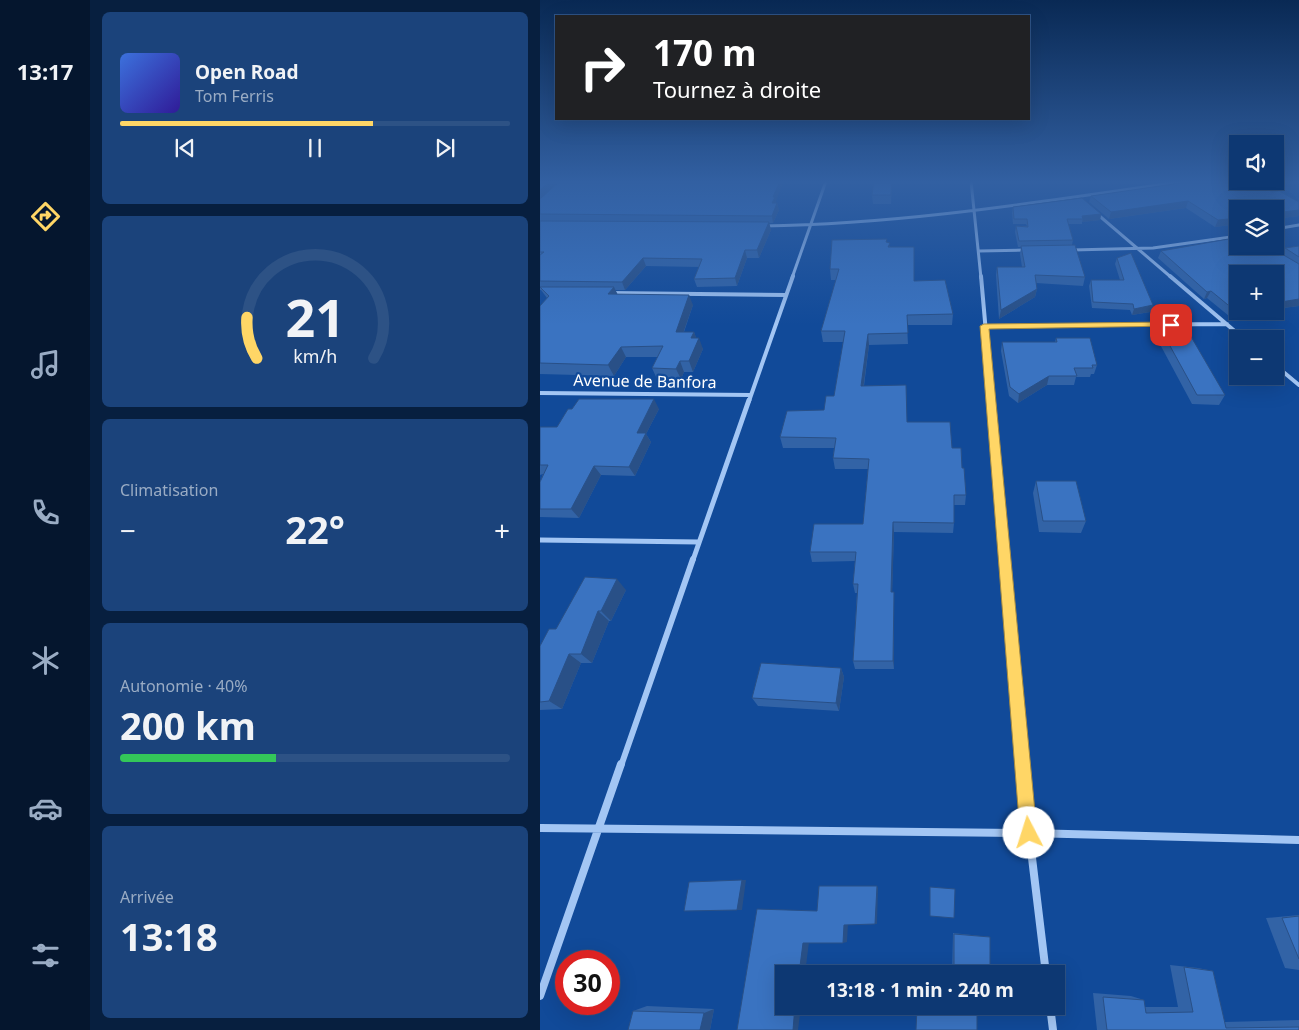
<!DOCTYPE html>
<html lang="fr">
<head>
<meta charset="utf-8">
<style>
  body { margin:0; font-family:"Noto Sans",sans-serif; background:#1b437b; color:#f1f3f6; height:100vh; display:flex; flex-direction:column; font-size:19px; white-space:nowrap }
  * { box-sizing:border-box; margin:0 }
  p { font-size:16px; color:#9aacc4 }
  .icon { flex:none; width:28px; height:28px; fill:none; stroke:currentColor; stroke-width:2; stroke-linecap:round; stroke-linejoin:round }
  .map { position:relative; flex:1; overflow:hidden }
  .panel { display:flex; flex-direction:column; gap:12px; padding:12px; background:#071f3f; width:450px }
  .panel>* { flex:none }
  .top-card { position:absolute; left:15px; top:15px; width:475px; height:105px; border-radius:0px; box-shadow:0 5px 20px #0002,0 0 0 1px #2d5285; background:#202124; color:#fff; overflow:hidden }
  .buttons { position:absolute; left:689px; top:135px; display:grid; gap:10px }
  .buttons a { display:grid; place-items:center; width:55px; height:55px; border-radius:0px; background:#0d3873; box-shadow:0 5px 20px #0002,0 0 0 1px #2d5285; font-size:25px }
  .speed { position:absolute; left:15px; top:950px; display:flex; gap:10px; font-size:25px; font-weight:700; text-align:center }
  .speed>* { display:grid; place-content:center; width:65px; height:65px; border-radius:50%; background:#0d3873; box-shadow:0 5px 20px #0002,0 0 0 1px #2d5285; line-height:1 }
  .speed .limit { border:8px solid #d22; background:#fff; color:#111 }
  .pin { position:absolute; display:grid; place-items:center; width:42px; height:42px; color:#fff; margin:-21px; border-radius:10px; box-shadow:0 2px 8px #0006 }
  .me { position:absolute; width:55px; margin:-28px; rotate:355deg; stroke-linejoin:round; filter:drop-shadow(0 0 4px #0008) }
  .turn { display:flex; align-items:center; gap:18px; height:105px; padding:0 15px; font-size:22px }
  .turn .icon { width:65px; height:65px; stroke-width:2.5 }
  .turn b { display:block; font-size:35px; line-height:42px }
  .big { font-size:38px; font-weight:700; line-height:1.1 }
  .panel .card { flex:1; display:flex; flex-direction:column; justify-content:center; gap:8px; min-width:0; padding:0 18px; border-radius:8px; background:#1b437b }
  .panel .dial { align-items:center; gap:0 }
  .dial svg { height:130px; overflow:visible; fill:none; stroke:#2d5285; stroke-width:7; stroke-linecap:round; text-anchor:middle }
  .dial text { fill:#f1f3f6; stroke:none }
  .song { display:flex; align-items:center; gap:15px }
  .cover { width:60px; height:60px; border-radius:8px; background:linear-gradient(135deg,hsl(220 70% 55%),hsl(250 70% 35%)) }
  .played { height:5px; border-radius:2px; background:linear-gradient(90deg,#ffd666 65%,#2d5285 65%) }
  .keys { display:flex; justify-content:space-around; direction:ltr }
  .heat { display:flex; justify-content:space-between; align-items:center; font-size:28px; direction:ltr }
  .charge { height:8px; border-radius:4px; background:linear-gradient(90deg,#34c759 40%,#2d5285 0) }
  .trip { position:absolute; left:235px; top:965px; width:290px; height:50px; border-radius:0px; background:#0d3873; box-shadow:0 5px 20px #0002,0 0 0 1px #2d5285; font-weight:700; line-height:50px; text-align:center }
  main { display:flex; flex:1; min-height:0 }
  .menu { display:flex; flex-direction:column; width:90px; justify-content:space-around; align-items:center; background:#05162e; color:#9aacc4 }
  .menu .icon { width:35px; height:35px }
  .menu .active { color:#ffd666 }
  .menu b { font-size:22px; color:#f1f3f6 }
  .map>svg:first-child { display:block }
</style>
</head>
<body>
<main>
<nav class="menu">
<b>13:17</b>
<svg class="icon active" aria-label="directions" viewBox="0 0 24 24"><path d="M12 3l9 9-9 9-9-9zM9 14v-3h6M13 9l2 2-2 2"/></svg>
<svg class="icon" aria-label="music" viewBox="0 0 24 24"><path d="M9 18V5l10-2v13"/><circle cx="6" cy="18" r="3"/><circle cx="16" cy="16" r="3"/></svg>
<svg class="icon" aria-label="phone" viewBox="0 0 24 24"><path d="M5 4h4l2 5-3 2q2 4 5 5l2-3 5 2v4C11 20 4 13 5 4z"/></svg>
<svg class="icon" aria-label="climate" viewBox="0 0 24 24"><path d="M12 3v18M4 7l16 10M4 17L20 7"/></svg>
<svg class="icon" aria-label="car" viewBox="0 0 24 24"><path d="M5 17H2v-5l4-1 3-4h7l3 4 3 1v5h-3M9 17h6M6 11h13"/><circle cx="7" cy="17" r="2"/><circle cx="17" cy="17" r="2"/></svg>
<svg class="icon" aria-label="filters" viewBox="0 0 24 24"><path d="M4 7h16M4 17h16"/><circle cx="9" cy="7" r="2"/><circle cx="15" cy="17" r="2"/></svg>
</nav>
<section class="panel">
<div class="card">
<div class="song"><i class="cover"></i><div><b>Open Road</b><p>Tom Ferris</p></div></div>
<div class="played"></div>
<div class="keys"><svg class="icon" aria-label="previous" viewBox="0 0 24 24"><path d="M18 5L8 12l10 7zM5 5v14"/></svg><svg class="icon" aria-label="pause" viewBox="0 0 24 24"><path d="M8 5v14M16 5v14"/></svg><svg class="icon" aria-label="next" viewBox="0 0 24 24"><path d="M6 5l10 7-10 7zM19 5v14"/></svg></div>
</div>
<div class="card dial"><svg viewBox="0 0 100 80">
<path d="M14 69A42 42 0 1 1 86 69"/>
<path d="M14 69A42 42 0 0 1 8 44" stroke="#ffd666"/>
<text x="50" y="56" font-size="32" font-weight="700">21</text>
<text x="50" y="72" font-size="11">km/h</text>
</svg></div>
<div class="card"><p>Climatisation</p>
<div class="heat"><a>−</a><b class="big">22°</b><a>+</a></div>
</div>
<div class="card"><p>Autonomie · 40%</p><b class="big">200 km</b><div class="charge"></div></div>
<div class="card"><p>Arrivée</p><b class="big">13:18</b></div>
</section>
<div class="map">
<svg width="759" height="1030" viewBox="0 0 759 1030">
  <rect width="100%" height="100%" fill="#114a99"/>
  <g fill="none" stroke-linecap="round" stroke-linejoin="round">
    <path stroke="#a3c6f4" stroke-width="3" d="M 431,181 L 441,278
      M 556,213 L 632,278
      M 223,226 C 366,224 505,201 646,181
      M 735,229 L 759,225
      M 721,246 L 733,254
      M 532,250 L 613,248 L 698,236
      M 439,251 L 486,250
      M 252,278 L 286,181"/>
    <path stroke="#a3c6f4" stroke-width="4" d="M 441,276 L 452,401
      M 630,276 L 704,339
      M 71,293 L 246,295
      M 444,326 L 687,324
      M 735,365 L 759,385
      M 0,393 L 211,395
      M 209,401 L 253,276"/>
    <path stroke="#a3c6f4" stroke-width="5" d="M 452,400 L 466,560
      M 0,540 L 159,542
      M 153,560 L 209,400"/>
    <path stroke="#a3c6f4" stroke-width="6" d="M 465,559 L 483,766
      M 81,766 L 153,559"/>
    <path stroke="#a3c6f4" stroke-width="8" d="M 483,764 L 489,833 L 506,974
      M 0,828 L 489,833 L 759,840
      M 0,996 L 81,764
      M 510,1006 L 513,1030"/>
  </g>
  <path fill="#3263a6" d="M 0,181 L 236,201 L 236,203 L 237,203 L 239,210 L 233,223 L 229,223 L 231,230 L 219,258 L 207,258 L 197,286 L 157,287 L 154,279 L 159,267 L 106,266 L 85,290 L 75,290 L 77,294 L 153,305 L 144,332 L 154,332 L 156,338 L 163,349 L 153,372 L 144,372 L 141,379 L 117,379 L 112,368 L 118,357 L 86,357 L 74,376 L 0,374 L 0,306 L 7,298 L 1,290 L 0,290 Z
    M 334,181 L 352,181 L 351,204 L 333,204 L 332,195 Z
    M 732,192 L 759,202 L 759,216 L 735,219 L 735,209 L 698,209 L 698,224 L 675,227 L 646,208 L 569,219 L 549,202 L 551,196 Z
    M 473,207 L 561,214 L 560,220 L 542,222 L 542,224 L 528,224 L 533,240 L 532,245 L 545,277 L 543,286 L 496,283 L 497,289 L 495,297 L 459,319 L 456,275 L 457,267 L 482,267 L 480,254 L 481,247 L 478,247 L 475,232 L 476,226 L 487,226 L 486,224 L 473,224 L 472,213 Z
    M 347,242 L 350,247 L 374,281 L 413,314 L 412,325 L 367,325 L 368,344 L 329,345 L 324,386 L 367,422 L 412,448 L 422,468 L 426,495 L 425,505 L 414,505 L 414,523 L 413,533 L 354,532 L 352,592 L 354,602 L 354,669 L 315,669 L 313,661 L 317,593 L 315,593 L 313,584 L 315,561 L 272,562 L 270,552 L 323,524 L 328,469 L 295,469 L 293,458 L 294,448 L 243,448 L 240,437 L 284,410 L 294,396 L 304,342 L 283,342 L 281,331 L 296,280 L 291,280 L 290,269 Z
    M 759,246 L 759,306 L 735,309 L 735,274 L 698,311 L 722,311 L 689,316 L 667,298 L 664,299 L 618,258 L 621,251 L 717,252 L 742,254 L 745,248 Z
    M 577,258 L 613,305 L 610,312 L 592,315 L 590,310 L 552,308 L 549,286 L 551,280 L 580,280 L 575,264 Z
    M 619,326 L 685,395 L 679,405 L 652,404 L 615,335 Z
    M 516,338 L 557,365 L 554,374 L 551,374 L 550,377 L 536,377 L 534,385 L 507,385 L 478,403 L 469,396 L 461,351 L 462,342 L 515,342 Z
    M 119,409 L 106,434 L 111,442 L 95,476 L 61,475 L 39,518 L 0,517 L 0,482 L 3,474 L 0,475 L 0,427 L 17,427 Z
    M 496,481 L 546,521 L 541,533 L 499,532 L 493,493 Z
    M 86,590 L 71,621 L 69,621 L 52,663 L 41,663 L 22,709 L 0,710 L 0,646 L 16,629 Z
    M 301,668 L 304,677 L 299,711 L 218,706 L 212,698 Z
    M 759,915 L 759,970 L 745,968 L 726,918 Z
    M 413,933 L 450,937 L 450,974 L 412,974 Z
    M 630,965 L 658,968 L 673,971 L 684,1022 L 759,1020 L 759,1030 L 557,1030 L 553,993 L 591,996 L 604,1000 L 605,1007 L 638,1007 Z
    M 107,1006 L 174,1009 L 170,1030 L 93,1011 Z"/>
  <path fill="#295087" d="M 11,181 L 23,181 L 0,201 L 0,190 Z
    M 240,181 L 244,181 L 236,201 L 237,204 L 237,203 L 239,210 L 233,223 L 232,216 L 233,197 Z
    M 648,201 L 646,208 L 569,219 L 571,212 Z
    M 759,210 L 759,216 L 735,219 L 735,213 Z
    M 561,214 L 560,220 L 542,222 L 543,219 L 542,216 Z
    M 698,218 L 698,224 L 675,227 L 678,220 Z
    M 229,222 L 231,230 L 219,258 L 217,250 Z
    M 205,250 L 207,258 L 197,286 L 195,278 Z
    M 103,258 L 106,266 L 85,290 L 82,282 Z
    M 74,287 L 79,297 L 68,294 Z
    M 497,289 L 495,297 L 459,319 L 461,310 Z
    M 671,291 L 667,298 L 664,299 L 667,292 Z
    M 149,295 L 153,305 L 140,342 L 136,332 Z
    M 759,297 L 759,306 L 735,309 L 735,303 Z
    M 613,305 L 610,312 L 592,315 L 594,309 Z
    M 698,308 L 698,311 L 722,311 L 689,316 L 693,309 Z
    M 154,332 L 158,342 L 159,338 L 163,349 L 153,372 L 149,361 L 151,338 Z
    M 328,334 L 329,345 L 322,397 L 321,386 Z
    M 81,347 L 86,357 L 74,376 L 68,365 Z
    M 140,361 L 144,372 L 141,379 L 136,369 Z
    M 509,376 L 507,385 L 478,403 L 479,394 Z
    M 114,399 L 119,409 L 106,434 L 111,442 L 95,476 L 89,467 L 97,433 Z
    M 54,466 L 61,475 L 39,518 L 31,509 Z
    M 353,522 L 354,532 L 352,602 L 351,592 Z
    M 77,579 L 86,590 L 71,621 L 61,611 Z
    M 354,592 L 354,669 L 353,661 Z
    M 58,611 L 69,621 L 52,663 L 41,654 Z
    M 29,654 L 41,663 L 22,709 L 9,701 Z
    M 301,668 L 304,677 L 299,711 L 296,703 Z
    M 202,880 L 206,880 L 202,910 L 197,910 Z
    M 337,886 L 338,888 L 337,924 L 335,924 Z
    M 308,924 L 307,942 L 303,943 L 304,925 Z
    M 269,942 L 265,974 L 259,974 L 263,943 Z
    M 255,1006 L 261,1006 L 258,1030 L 253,1030 Z
    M 174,1009 L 170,1030 L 160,1030 L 164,1013 Z"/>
  <path fill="#3a73c1" stroke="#295087" d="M 0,181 L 11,181 L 0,190 Z
    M 20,181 L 240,181 L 233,197 L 235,197 L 232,203 L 237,203 L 232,216 L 0,214 L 0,199 Z
    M 334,181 L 352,181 L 351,195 L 332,195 Z
    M 654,181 L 713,181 L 732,192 L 739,191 L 759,202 L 759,210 L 735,213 L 735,209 L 698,209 L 698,218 L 678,220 L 648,201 L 571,212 L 551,196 Z
    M 542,198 L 561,214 L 542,216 L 543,219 L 527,219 L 533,240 L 479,241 L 476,226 L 488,227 L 487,219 L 474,219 L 473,207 Z
    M 0,221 L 229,222 L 217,250 L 205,250 L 195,278 L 154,279 L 162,259 L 103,258 L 82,282 L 0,281 L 0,255 L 4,252 L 0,252 Z
    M 694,238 L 698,240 L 698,246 L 707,246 L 717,252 L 735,250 L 759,264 L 759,299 L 735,303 L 735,274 L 698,274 L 698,308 L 693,309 L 671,291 L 667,292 L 621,251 Z
    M 347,239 L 346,242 L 350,243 L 348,247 L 374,247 L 374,281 L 405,280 L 413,314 L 367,315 L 368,333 L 328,334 L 321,386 L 366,385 L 367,422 L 410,422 L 412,448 L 421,448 L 422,468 L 424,468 L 426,495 L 414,495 L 414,523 L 353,522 L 351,592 L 354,592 L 353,661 L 313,661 L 318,584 L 313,584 L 316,552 L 270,552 L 274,524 L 323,524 L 329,459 L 293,458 L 296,438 L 240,437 L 247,411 L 284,410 L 286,396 L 294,396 L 305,331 L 281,331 L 299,269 L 290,269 L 292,240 Z
    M 535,245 L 545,277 L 495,275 L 497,289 L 461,310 L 457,267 L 485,267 L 481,246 Z
    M 759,246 L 759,257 L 745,248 Z
    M 591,253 L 613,305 L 594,309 L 593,304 L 553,302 L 551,280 L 584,280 L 577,258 Z
    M 0,287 L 74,287 L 68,294 L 149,295 L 136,332 L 154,332 L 151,338 L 159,338 L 149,361 L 140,361 L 136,369 L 112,368 L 123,346 L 81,347 L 68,365 L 0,363 L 0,306 L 9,296 Z
    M 619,326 L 646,328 L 685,395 L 657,395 Z
    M 516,338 L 550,338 L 557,365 L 552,365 L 553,368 L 534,368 L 537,376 L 509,376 L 479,394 L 470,387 L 462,342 L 517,342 Z
    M 39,399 L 114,399 L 97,433 L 106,433 L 89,467 L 54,466 L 31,509 L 0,509 L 0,482 L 8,465 L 0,465 L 0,427 L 17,427 L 28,409 L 32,409 Z
    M 496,481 L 536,481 L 546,521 L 503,521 Z
    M 45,577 L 77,579 L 61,611 L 58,611 L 41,654 L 29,654 L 9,701 L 0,702 L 0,646 L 9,629 L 16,629 Z
    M 221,663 L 301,668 L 296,703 L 212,698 Z
    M 202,880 L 197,910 L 144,911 L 149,882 Z
    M 279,886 L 337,886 L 335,924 L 304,925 L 303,943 L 263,943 L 259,974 L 244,974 L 244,1006 L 255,1006 L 253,1030 L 197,1030 L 217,909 L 277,911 Z
    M 390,887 L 415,889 L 414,918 L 390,916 Z
    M 759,916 L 759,959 L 742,918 Z
    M 414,934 L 450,937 L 450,974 L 414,974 Z
    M 644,967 L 673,971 L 686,1028 L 759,1027 L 759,1030 L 567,1030 L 563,997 L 604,1000 L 606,1013 L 653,1012 Z
    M 377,1006 L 437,1006 L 437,1030 L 376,1030 Z
    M 93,1011 L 164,1013 L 160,1030 L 88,1030 Z"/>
  <linearGradient id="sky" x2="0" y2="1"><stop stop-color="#092954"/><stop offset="0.56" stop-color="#3260a2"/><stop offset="1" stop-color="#3260a2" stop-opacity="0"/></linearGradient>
  <rect width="759" height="325" fill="url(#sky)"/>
  <path fill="#ffd666" stroke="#a68b42" d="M 631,322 L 635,325 L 634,326 L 449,329 L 497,833 L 495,839 L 489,842 L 483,839 L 480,833 L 440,326 L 444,324 Z"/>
  <g text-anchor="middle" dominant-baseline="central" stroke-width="4.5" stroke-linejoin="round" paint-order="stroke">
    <g font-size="16" fill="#fff" stroke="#114a99">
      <text transform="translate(105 381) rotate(1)">Avenue de Banfora</text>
    </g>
  </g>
</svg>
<div class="buttons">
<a><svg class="icon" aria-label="sound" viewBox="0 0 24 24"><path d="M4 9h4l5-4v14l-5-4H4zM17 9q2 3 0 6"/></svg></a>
<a><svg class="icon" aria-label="layers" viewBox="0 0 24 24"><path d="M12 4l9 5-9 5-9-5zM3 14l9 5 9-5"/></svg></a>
<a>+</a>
<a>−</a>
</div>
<div class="speed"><div class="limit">30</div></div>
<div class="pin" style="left:631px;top:325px;background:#d93025"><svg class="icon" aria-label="arrive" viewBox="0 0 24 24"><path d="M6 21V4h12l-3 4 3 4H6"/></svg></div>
<svg class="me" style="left:489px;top:833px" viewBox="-20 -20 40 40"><circle r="19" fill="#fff"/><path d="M0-13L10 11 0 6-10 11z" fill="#ffd666"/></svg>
<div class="trip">13:18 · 1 min · 240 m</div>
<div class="top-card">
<div class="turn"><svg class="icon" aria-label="right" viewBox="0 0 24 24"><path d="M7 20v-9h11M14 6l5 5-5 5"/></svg><div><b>170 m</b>Tournez à droite</div></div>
</div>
</div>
</main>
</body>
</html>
